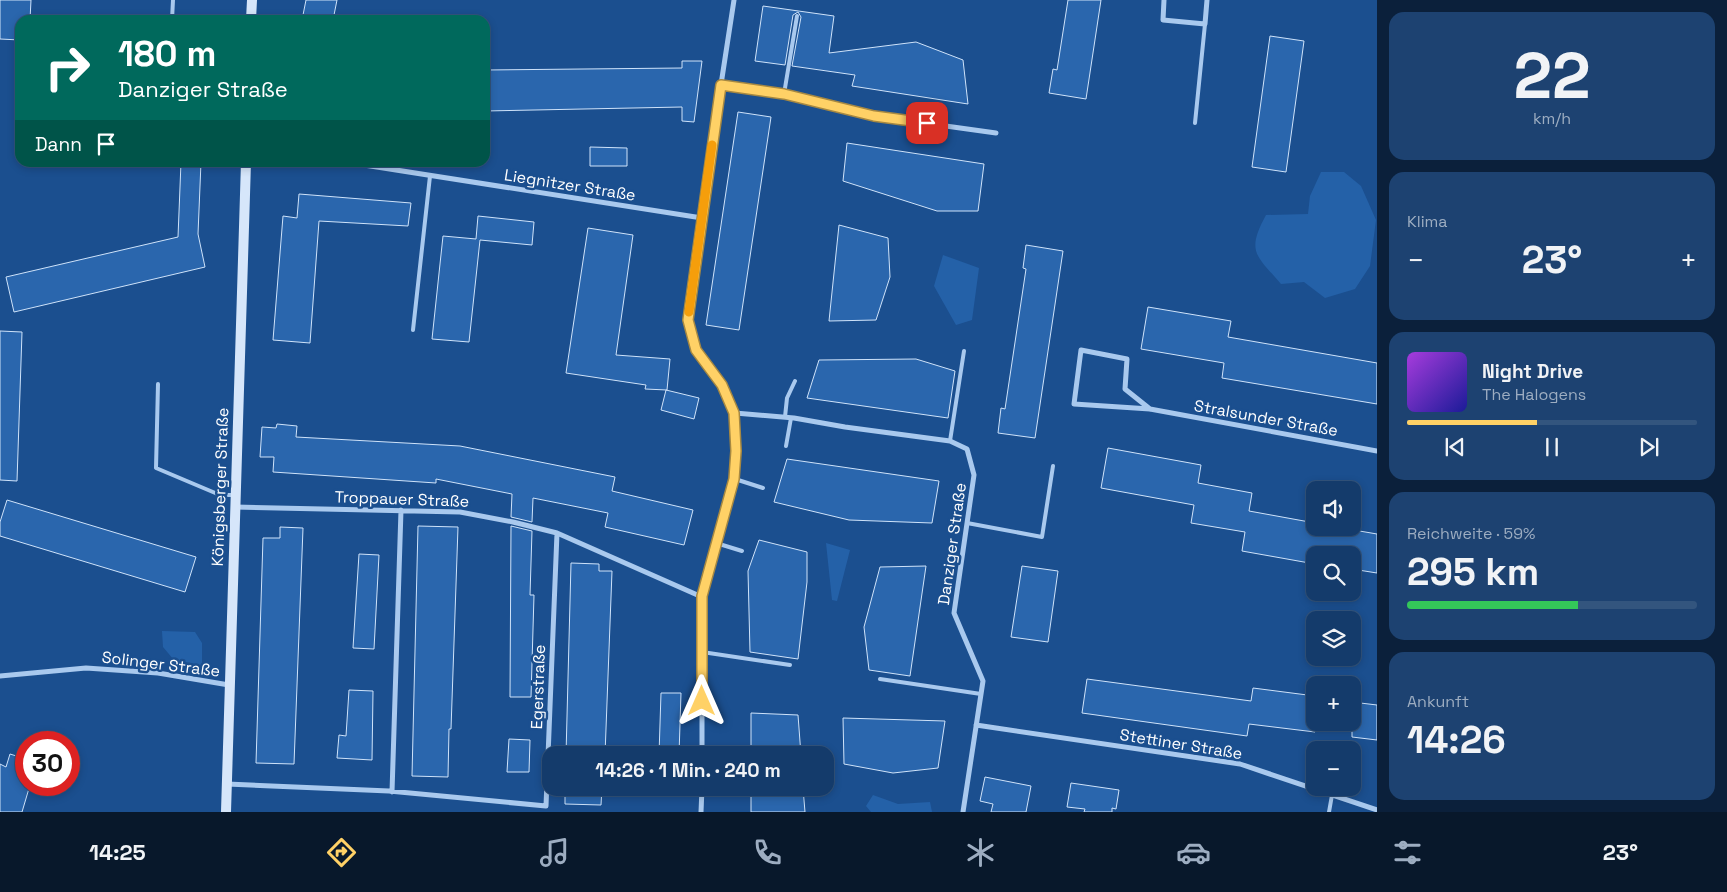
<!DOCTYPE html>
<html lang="de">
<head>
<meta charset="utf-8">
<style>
  body { margin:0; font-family:"Space Grotesk",sans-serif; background:#1d4271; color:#f1f3f6; height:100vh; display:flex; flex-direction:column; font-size:19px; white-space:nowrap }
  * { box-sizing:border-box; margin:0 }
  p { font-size:16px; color:#9dadc1 }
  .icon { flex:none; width:28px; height:28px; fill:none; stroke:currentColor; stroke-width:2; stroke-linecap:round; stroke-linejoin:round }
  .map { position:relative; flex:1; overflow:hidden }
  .drawer { display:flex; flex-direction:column; gap:12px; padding:12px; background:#0b203b; width:350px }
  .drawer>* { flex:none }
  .guide { position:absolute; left:15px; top:15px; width:475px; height:152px; border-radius:15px; box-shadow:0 2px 8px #0003,0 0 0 1px #33557e; background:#00695c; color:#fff; overflow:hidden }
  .controls { position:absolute; left:1306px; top:481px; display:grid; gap:10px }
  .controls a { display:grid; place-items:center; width:55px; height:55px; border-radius:10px; background:#143b6b; box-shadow:0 2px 8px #0003,0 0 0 1px #33557e; font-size:25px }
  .speed { position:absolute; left:15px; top:731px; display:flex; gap:10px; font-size:25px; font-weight:700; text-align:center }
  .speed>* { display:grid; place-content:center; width:65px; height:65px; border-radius:50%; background:#143b6b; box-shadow:0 2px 8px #0003,0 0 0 1px #33557e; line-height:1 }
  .speed .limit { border:8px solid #d22; background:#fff; color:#111 }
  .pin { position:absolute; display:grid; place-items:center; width:42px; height:42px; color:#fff; margin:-21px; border-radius:10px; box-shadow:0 2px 8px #0006 }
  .me { position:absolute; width:55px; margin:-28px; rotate:0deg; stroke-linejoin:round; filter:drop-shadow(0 0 4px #0008) }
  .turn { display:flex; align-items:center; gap:18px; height:105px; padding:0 20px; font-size:22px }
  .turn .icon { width:65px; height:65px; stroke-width:2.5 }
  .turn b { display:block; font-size:35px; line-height:42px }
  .then { display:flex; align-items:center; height:48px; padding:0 20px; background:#0003; gap:10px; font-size:19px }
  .big { font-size:38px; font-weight:800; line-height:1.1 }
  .drawer .tile { flex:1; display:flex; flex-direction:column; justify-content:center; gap:8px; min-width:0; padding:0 18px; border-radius:15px; background:#1d4271 }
  .drawer .dial { align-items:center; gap:0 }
  .dial b { font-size:65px; line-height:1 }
  .song { display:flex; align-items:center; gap:15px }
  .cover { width:60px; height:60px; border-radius:8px; background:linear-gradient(135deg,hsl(280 70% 55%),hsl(240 70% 35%)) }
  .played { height:5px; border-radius:2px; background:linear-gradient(90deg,#ffd166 45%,#33557e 45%) }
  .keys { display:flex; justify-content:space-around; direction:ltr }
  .heat { display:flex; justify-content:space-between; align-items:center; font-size:28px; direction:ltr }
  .charge { height:8px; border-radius:4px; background:linear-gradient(90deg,#34c759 59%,#33557e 0) }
  .trip { position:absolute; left:542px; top:746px; width:292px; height:50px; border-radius:15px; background:#143b6b; box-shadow:0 2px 8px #0003,0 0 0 1px #33557e; font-weight:800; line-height:50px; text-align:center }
  .tab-bar { display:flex; height:80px; justify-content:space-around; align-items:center; background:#08182b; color:#9dadc1 }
  .tab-bar .icon { width:35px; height:35px }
  .tab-bar .on { color:#ffd166 }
  .tab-bar b { font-size:22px; color:#f1f3f6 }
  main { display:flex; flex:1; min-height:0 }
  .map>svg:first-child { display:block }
</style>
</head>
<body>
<main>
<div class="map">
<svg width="1377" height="812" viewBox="0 0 1377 812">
  <rect width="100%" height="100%" fill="#1b4f8f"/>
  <path fill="#2461a8" d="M 1321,172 L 1344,172 L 1361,186 L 1376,220 L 1370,266 L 1355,289 L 1325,298 L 1304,282 L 1281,284 C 1256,255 1246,252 1266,215 L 1308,214 L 1310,196 Z
    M 943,255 L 979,268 L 972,320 L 956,325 L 934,286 Z
    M 826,543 L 850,550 L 837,601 L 832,600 Z
    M 162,631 L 195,632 L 202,643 L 202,666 L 191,668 L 179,666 L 163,647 Z
    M 873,795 L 898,804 L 930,802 L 932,812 L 871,812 L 866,806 Z"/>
  <path fill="#2a66ad" stroke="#cfe3fa" d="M 0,0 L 31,0 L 30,20 L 20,20 L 20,40 L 0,39 Z
    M 306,0 L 337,0 L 333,20 L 302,20 Z
    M 1068,0 L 1101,0 L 1086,99 L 1049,93 L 1053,69 L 1057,70 Z
    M 763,6 L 834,16 L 829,53 L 916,42 L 963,60 L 968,104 L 852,86 L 855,75 L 792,66 L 801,17 L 798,12 L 793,15 L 785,65 L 755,61 Z
    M 1270,36 L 1304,41 L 1286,172 L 1252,167 Z
    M 682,61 L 702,61 L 694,122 L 682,121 L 682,107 L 485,111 L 485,70 L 682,68 Z
    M 738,112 L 771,117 L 739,330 L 706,325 Z
    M 847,143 L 984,164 L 978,211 L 937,211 L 843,181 Z
    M 590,147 L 627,148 L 627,166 L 590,166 Z
    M 181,162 L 201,162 L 198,234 L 205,267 L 14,312 L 6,277 L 178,237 Z
    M 299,194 L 411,203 L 408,226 L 319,221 L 310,343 L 273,340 L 283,216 L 297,218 Z
    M 478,216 L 534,222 L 532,245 L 480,240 L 469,342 L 432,339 L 443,236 L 476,239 Z
    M 839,225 L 888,238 L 890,277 L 876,320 L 829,321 Z
    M 588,228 L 633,235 L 616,355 L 670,359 L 667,390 L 645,389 L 646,385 L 566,373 Z
    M 1026,245 L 1063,251 L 1035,438 L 998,433 L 1001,408 L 1005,409 L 1026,269 L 1023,268 Z
    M 1148,307 L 1231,321 L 1228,337 L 1377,363 L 1377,404 L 1222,378 L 1224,363 L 1141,349 Z
    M 0,331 L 22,332 L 17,481 L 0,480 Z
    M 916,359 L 955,371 L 948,418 L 807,398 L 819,360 Z
    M 666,390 L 699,398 L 694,419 L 661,410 Z
    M 277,424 L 297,426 L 296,437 L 460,446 L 615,477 L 612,491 L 693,510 L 684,545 L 605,527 L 608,513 L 533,498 L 532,522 L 511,517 L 512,494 L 436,479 L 436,483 L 273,472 L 274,457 L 260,457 L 262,427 L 276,428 Z
    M 1108,448 L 1201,465 L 1198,483 L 1252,493 L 1249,511 L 1315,523 L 1315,528 L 1342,528 L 1377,534 L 1377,573 L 1352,569 L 1352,555 L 1315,555 L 1315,564 L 1242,551 L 1245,532 L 1191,523 L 1194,505 L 1101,488 Z
    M 787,459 L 939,481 L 932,523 L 849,520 L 774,502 Z
    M 7,500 L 196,557 L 185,592 L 0,536 L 0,522 Z
    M 418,526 L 458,527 L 451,729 L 449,729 L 448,777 L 412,776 Z
    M 511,526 L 532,531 L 530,595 L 534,595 L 531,697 L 510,697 Z
    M 280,527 L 303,528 L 294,764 L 256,763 L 263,538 L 280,538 Z
    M 759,540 L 807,552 L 807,582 L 798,659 L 750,652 L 748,571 Z
    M 359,554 L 379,555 L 374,649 L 353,648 Z
    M 571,563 L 599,564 L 599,571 L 612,571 L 605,755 L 566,755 Z
    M 926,566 L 910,676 L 869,670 L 864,627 L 880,567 Z
    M 1022,566 L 1058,571 L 1048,642 L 1011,637 Z
    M 1087,679 L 1251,701 L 1253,688 L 1315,696 L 1315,732 L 1249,724 L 1247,736 L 1082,713 Z
    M 349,690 L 373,691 L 372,760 L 337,758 L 339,735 L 346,736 Z
    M 661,693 L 681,693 L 679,755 L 659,755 Z
    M 1352,702 L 1377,705 L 1377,740 L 1352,737 Z
    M 751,713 L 798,715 L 801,755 L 751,755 Z
    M 843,718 L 945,721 L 938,768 L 893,773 L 844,764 Z
    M 509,739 L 530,740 L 529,772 L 507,772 Z
    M 10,754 L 26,759 L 26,785 L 30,785 L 22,812 L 0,812 L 0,764 L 6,767 Z
    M 985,777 L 1031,786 L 1026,812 L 991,812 L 993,804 L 980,801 Z
    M 1071,783 L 1119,790 L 1116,809 L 1112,808 L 1112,812 L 1084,812 L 1085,809 L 1067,807 Z
    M 565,788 L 602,788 L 601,805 L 565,804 Z
    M 751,788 L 803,788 L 805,812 L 751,812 Z"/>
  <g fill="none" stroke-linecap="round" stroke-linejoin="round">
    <path stroke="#a9c9ee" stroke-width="4" d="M 172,20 L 173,0
      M 784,94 L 797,16
      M 1195,123 L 1205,24
      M 413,330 L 430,176
      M 158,384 L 156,468 L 220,495 L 235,495
      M 785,417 L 787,398 L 795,381
      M 950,441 L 964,351
      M 786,446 L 791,418
      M 735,479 L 763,488
      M 967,523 L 1042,537 L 1053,466
      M 716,543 L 742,551
      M 702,652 L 790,665
      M 880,679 L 981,694
      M 1329,812 L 1332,795"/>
    <path stroke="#a9c9ee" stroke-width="5" d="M 1164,0 L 1163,20 L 1205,24 L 1207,0
      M 721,85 L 784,94 L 874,116 L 996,133
      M 345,162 L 702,218
      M 1150,409 L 1125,389 L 1127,359 L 1081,350 L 1074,404 L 1150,409 L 1377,451
      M 735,413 L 794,418 L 845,427 L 950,441 L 967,449 L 974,475 L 954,613 L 983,681 L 963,812
      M 235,507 L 460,512 L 513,522 L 557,533 L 702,597
      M 0,676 L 86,668 L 158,673 L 229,685
      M 976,725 L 1240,764 L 1377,810
      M 702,755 L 702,597 L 735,479 L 736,451 L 735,413 L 722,385 L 696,350 L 688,320 L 700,242 L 704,195 L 734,0
      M 227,784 L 389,791 L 546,806 L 557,533
      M 392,792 L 401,510
      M 701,812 L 702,788"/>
    <path stroke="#d6e6fa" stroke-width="10" d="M 251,20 L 252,0
      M 226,812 L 246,162"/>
  </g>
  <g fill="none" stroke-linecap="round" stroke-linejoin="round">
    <defs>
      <path id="route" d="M 702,701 L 702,596 L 734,479 L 736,451 L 734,413 L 722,385 L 696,350 L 688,320 L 721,85 L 784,94 L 874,116 L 927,123"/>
    </defs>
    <use href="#route" stroke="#a68842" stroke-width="12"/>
    <use href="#route" stroke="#ffd166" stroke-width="9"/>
    <path stroke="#f59e0b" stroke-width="9" d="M 689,312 L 712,145"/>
  </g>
  <g text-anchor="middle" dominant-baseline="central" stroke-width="5" stroke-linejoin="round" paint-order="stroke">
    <g font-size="16" fill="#fff" stroke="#1b4f8f">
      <text transform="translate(570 185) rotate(9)">Liegnitzer Straße</text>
      <text transform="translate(1266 418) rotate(10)">Stralsunder Straße</text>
      <text transform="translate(220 487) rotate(-88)">Königsberger Straße</text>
      <text transform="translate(402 499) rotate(2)">Troppauer Straße</text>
      <text transform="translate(952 544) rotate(-82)">Danziger Straße</text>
      <text transform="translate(161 664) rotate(7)">Solinger Straße</text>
      <text transform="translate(538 687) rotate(-88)">Egerstraße</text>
      <text transform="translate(1181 744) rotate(9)">Stettiner Straße</text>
    </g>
  </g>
</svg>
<div class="controls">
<a><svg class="icon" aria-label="sound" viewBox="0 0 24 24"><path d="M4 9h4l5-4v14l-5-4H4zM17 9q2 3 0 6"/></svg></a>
<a><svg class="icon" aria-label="search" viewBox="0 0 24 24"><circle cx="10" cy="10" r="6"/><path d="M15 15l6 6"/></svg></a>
<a><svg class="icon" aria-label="layers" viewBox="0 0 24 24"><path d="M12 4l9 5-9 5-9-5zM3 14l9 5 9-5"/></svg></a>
<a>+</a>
<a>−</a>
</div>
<div class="speed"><div class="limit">30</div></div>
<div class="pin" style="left:927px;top:123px;background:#d93025"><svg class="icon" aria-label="arrive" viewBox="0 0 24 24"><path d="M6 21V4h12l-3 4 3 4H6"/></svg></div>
<svg class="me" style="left:702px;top:701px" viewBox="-20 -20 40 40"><path d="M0-17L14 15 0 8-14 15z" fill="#ffd166" stroke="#fff" stroke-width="4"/></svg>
<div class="trip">14:26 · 1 Min. · 240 m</div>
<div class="guide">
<div class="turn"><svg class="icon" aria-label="right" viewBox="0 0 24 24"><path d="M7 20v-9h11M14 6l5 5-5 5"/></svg><div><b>180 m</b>Danziger Straße</div></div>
<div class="then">Dann<svg class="icon" aria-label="arrive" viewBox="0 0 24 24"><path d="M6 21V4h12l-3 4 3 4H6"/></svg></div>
</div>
</div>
<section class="drawer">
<div class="tile dial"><b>22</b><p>km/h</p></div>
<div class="tile"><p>Klima</p>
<div class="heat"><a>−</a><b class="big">23°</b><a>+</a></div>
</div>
<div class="tile">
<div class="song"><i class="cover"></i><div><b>Night Drive</b><p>The Halogens</p></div></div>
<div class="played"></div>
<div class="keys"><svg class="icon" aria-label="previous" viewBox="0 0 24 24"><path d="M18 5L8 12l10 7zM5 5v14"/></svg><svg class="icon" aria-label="pause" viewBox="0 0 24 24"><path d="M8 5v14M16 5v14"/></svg><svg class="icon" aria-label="next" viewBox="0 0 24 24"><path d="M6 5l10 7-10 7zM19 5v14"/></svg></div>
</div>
<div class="tile"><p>Reichweite · 59%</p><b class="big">295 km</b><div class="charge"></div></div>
<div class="tile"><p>Ankunft</p><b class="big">14:26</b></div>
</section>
</main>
<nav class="tab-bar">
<b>14:25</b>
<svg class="icon on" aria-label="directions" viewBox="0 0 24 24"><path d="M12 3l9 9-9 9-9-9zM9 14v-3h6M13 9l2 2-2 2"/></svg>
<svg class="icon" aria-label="music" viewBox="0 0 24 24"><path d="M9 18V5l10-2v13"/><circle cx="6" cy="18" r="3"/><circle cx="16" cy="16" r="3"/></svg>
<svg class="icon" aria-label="phone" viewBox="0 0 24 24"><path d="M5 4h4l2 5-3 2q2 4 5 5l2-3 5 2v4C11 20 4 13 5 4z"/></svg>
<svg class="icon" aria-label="climate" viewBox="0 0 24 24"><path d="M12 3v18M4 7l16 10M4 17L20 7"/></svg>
<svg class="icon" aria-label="car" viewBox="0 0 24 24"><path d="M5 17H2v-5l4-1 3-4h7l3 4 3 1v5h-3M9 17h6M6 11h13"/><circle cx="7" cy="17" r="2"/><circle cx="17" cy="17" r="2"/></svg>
<svg class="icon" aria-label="filters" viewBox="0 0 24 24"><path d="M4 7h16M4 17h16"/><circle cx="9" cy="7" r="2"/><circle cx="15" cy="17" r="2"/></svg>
<b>23°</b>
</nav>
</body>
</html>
